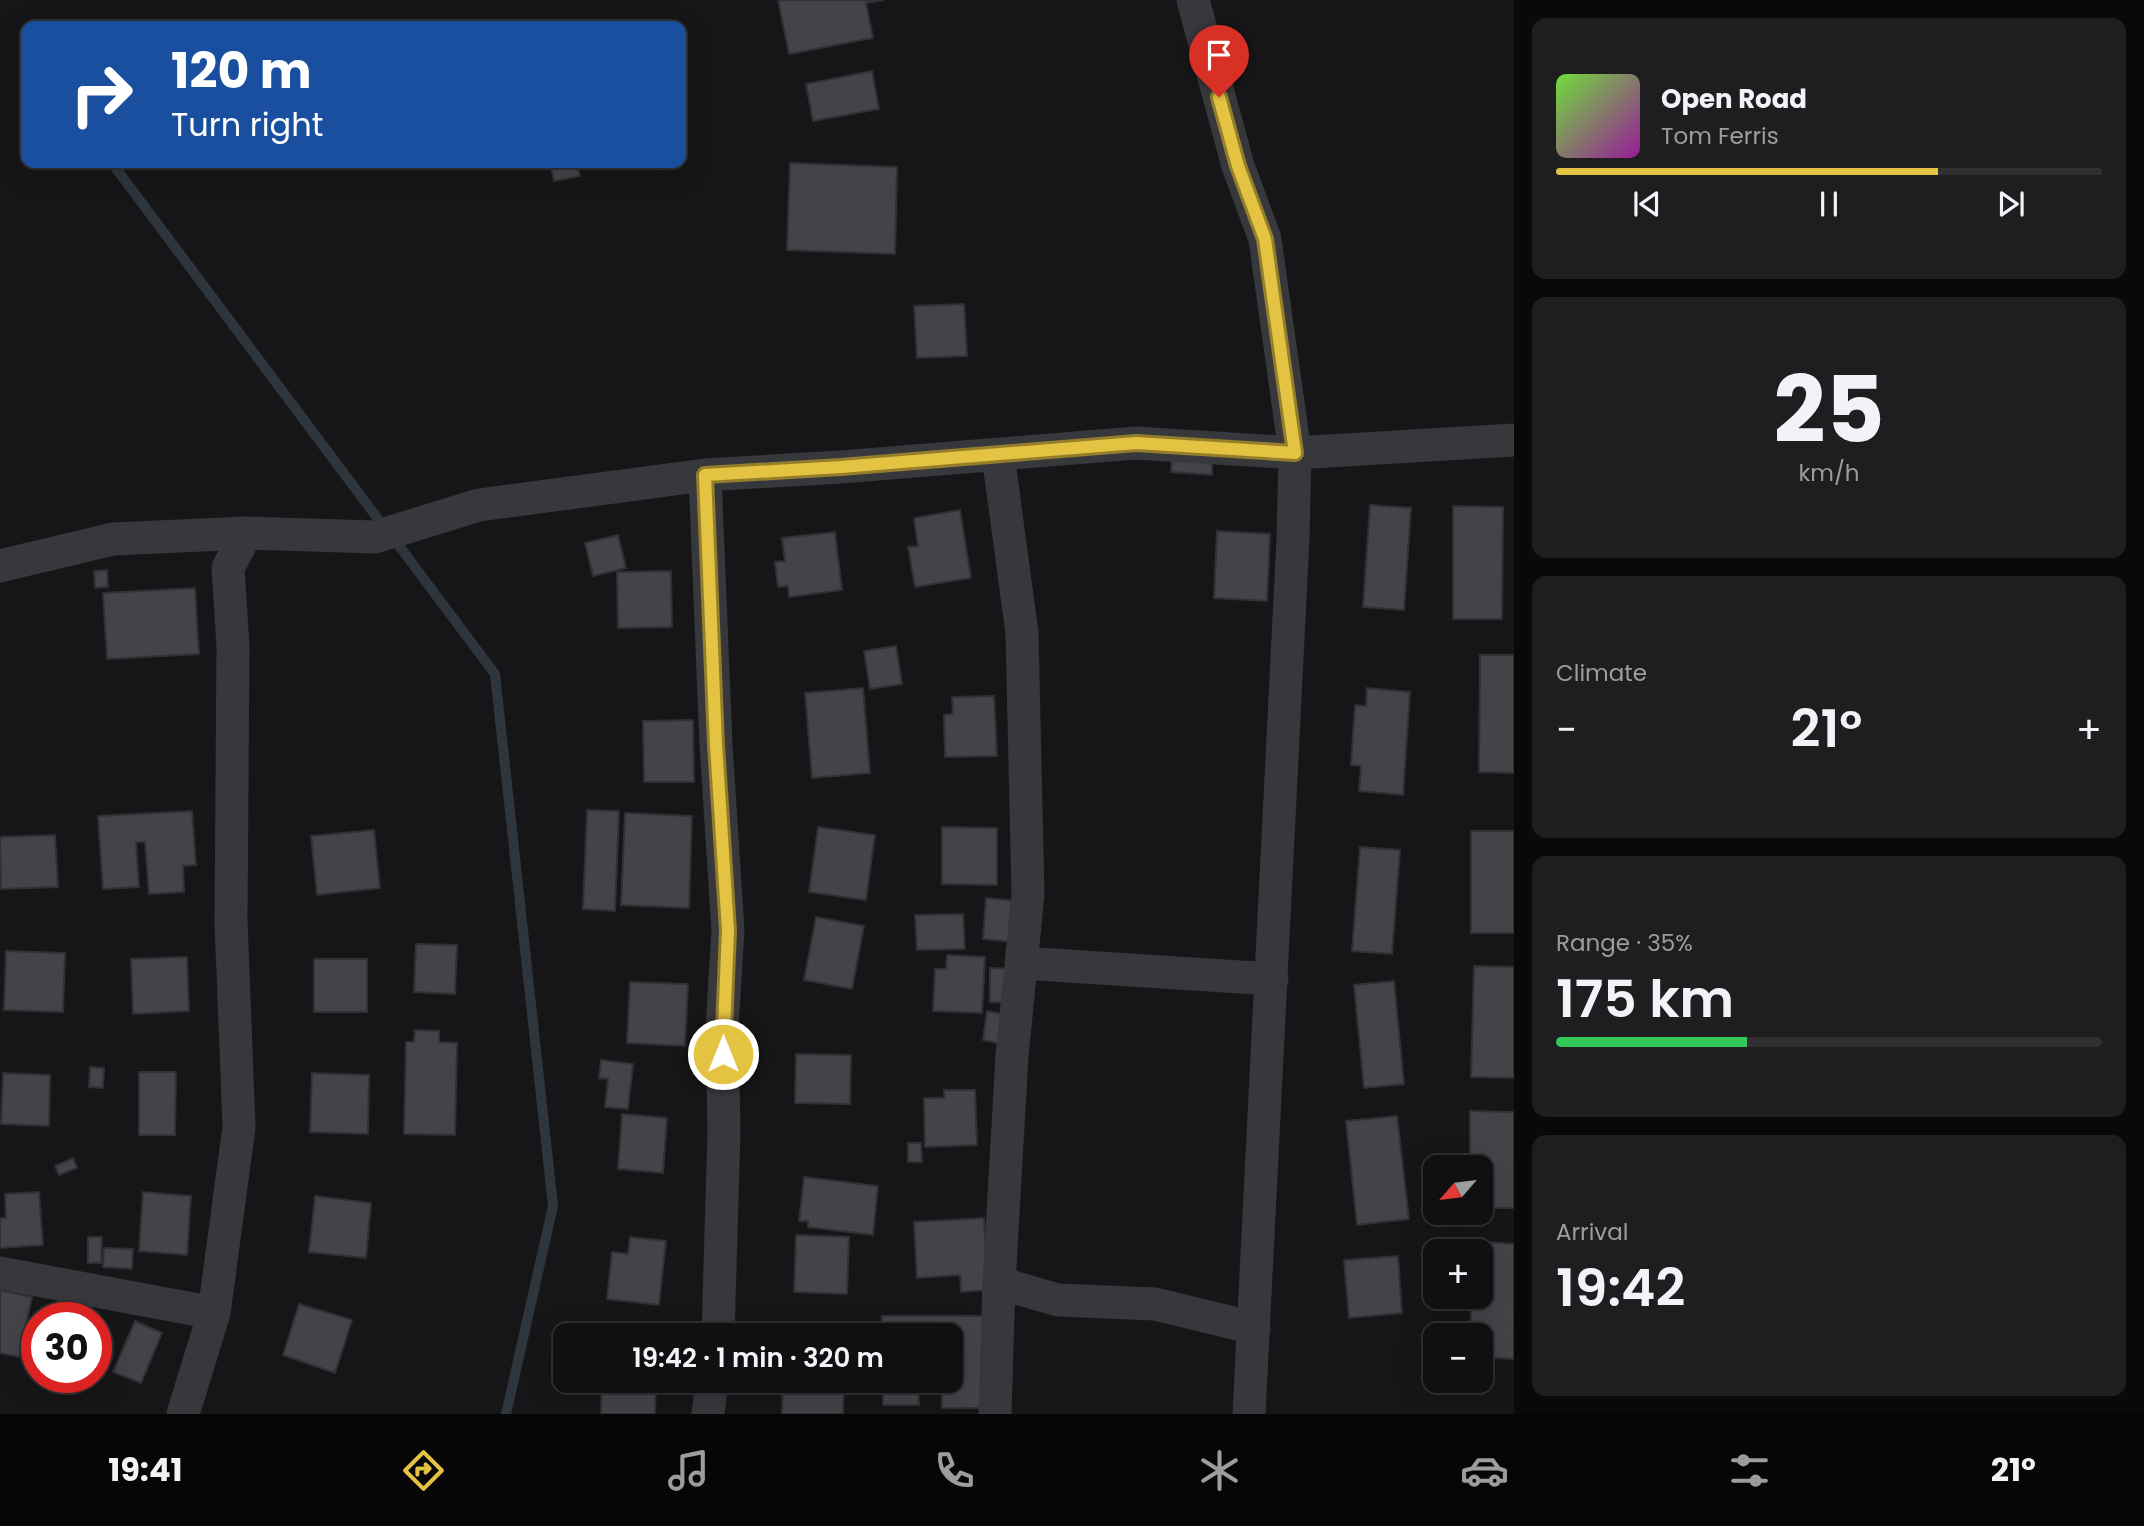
<!DOCTYPE html>
<html lang="en">
<head>
<meta charset="utf-8">
<style>
  body { margin:0; font-family:Poppins,sans-serif; background:#1e1e20; color:#f1f3f6; height:100vh; display:flex; flex-direction:column; font-size:26px; white-space:nowrap }
  * { box-sizing:border-box; margin:0 }
  p { font-size:23px; color:#9c9d9f }
  .icon { flex:none; width:38px; height:38px; fill:none; stroke:currentColor; stroke-width:2; stroke-linecap:round; stroke-linejoin:round }
  .map { position:relative; flex:1; overflow:hidden }
  .panel { display:flex; flex-direction:column; gap:18px; padding:18px; background:#09090a; width:630px }
  .panel>* { flex:none }
  .banner { position:absolute; left:21px; top:21px; width:665px; height:147px; border-radius:14px; box-shadow:0 7px 28px #0002,0 0 0 2px #303032; background:#1a4fa0; color:#fff; overflow:hidden }
  .needle { width:46px; rotate:242deg }
  .buttons { position:absolute; left:1423px; top:1155px; display:grid; gap:14px }
  .buttons a { display:grid; place-items:center; width:70px; height:70px; border-radius:14px; background:#101012; box-shadow:0 7px 28px #0002,0 0 0 2px #303032; font-size:35px }
  .speed { position:absolute; left:21px; top:1302px; display:flex; gap:14px; font-size:35px; font-weight:700; text-align:center }
  .speed>* { display:grid; place-content:center; width:91px; height:91px; border-radius:50%; background:#101012; box-shadow:0 7px 28px #0002,0 0 0 2px #303032; line-height:1 }
  .speed .limit { border:10px solid #d22; background:#fff; color:#111 }
  .pin { position:absolute; display:grid; place-items:center; width:60px; height:60px; color:#fff; margin:-72px -30px; border-radius:50% 50% 50% 0; rotate:-45deg; box-shadow:0 0 7px #0007 }
  .pin .icon { rotate:45deg }
  .me { position:absolute; width:77px; margin:-38px; rotate:0deg; stroke-linejoin:round; filter:drop-shadow(0 0 5px #0008) }
  .turn { display:flex; align-items:center; gap:24px; height:147px; padding:0 35px; font-size:32px }
  .turn .icon { width:91px; height:91px; stroke-width:2.5 }
  .turn b { display:block; font-size:49px; line-height:60px }
  .big { font-size:52px; font-weight:600; line-height:1.1 }
  .panel .widget { flex:1; display:flex; flex-direction:column; justify-content:center; gap:10px; min-width:0; padding:0 24px; border-radius:14px; background:#1e1e20 }
  .panel .dial { align-items:center; gap:0 }
  .dial b { font-size:91px; line-height:1 }
  .song { display:flex; align-items:center; gap:21px }
  .cover { width:84px; height:84px; border-radius:10px; background:linear-gradient(135deg,hsl(100 70% 55%),hsl(300 70% 35%)) }
  .played { height:7px; border-radius:4px; background:linear-gradient(90deg,#e4c242 70%,#303032 70%) }
  .keys { display:flex; justify-content:space-around; direction:ltr }
  .heat { display:flex; justify-content:space-between; align-items:center; font-size:38px; direction:ltr }
  .charge { height:10px; border-radius:5px; background:linear-gradient(90deg,#34c759 35%,#303032 0) }
  .trip { position:absolute; left:553px; top:1323px; width:410px; height:70px; border-radius:14px; background:#101012; box-shadow:0 7px 28px #0002,0 0 0 2px #303032; font-weight:600; line-height:70px; text-align:center }
  .dock { display:flex; height:112px; justify-content:space-around; align-items:center; background:#060607; color:#9c9d9f }
  .dock .icon { width:49px; height:49px }
  .dock .current { color:#e4c242 }
  .dock b { font-size:32px; color:#f1f3f6 }
  main { display:flex; flex:1; min-height:0 }
  .map>svg:first-child { display:block }
</style>
</head>
<body>
<main>
<div class="map">
<svg width="1514" height="1414" viewBox="0 0 1514 1414">
  <rect width="100%" height="100%" fill="#161618"/>
  <g fill="none" stroke-linecap="round" stroke-linejoin="round">
    <path stroke="#2f353d" stroke-width="10" d="M 112,163 L 384,527
      M 394,539 L 495,674 L 553,1206 L 506,1414"/>
  </g>
  <path fill="#434348" stroke="#313034" stroke-width="2" d="M 778,0 L 884,0 L 866,3 L 873,38 L 789,54 Z
    M 872,71 L 879,109 L 813,121 L 806,84 Z
    M 550,163 L 577,163 L 580,176 L 554,181 Z
    M 790,163 L 897,167 L 895,254 L 787,250 Z
    M 964,304 L 967,356 L 917,358 L 914,306 Z
    M 1172,458 L 1212,461 L 1212,475 L 1171,472 Z
    M 1370,505 L 1411,508 L 1404,610 L 1363,607 Z
    M 1453,506 L 1503,507 L 1502,619 L 1453,619 Z
    M 960,510 L 971,578 L 915,587 L 908,547 L 918,546 L 914,518 Z
    M 1217,531 L 1270,534 L 1267,601 L 1214,598 Z
    M 835,532 L 842,590 L 789,597 L 788,586 L 778,587 L 775,562 L 785,561 L 782,538 Z
    M 618,535 L 626,568 L 593,576 L 585,543 Z
    M 107,570 L 108,587 L 95,588 L 94,571 Z
    M 671,571 L 672,627 L 618,628 L 617,572 Z
    M 195,588 L 199,654 L 107,659 L 103,593 Z
    M 896,646 L 902,684 L 870,689 L 864,651 Z
    M 1480,655 L 1514,655 L 1514,773 L 1479,772 Z
    M 863,688 L 870,773 L 812,778 L 805,693 Z
    M 1367,688 L 1410,692 L 1403,795 L 1359,791 L 1361,766 L 1351,765 L 1355,705 L 1366,706 Z
    M 994,696 L 997,756 L 945,757 L 944,715 L 953,714 L 952,697 Z
    M 693,720 L 694,782 L 644,782 L 643,721 Z
    M 587,810 L 619,811 L 615,911 L 583,909 Z
    M 192,811 L 196,865 L 183,866 L 184,892 L 149,894 L 145,842 L 136,842 L 139,887 L 103,889 L 98,816 Z
    M 625,813 L 692,816 L 689,908 L 621,905 Z
    M 818,827 L 875,835 L 866,900 L 809,892 Z
    M 942,827 L 997,828 L 997,885 L 942,884 Z
    M 374,830 L 380,888 L 317,895 L 311,836 Z
    M 1471,831 L 1514,831 L 1514,933 L 1471,933 Z
    M 55,835 L 58,887 L 1,889 L 0,837 Z
    M 1360,847 L 1400,850 L 1392,954 L 1352,951 Z
    M 986,898 L 1017,901 L 1014,942 L 983,939 Z
    M 963,914 L 965,949 L 917,950 L 915,915 Z
    M 816,917 L 864,926 L 852,989 L 804,980 Z
    M 416,944 L 457,945 L 455,994 L 414,992 Z
    M 6,951 L 65,953 L 63,1012 L 4,1010 Z
    M 947,955 L 985,957 L 982,1013 L 933,1011 L 935,969 L 946,969 Z
    M 187,957 L 189,1011 L 133,1014 L 131,959 Z
    M 314,959 L 367,959 L 367,1012 L 314,1012 Z
    M 1474,966 L 1514,967 L 1514,1078 L 1471,1077 Z
    M 990,968 L 1014,969 L 1014,1003 L 990,1002 Z
    M 1394,981 L 1404,1084 L 1364,1088 L 1354,985 Z
    M 630,982 L 688,984 L 685,1046 L 627,1043 Z
    M 987,1011 L 1007,1015 L 1002,1044 L 983,1040 Z
    M 415,1030 L 439,1031 L 439,1042 L 457,1043 L 455,1135 L 404,1134 L 406,1042 L 414,1042 Z
    M 796,1054 L 851,1055 L 850,1104 L 795,1103 Z
    M 601,1060 L 633,1064 L 628,1109 L 605,1107 L 608,1079 L 599,1078 Z
    M 90,1067 L 104,1068 L 103,1088 L 89,1087 Z
    M 139,1072 L 176,1072 L 175,1135 L 139,1135 Z
    M 3,1073 L 50,1075 L 49,1126 L 1,1124 Z
    M 312,1073 L 369,1075 L 368,1134 L 310,1132 Z
    M 944,1090 L 975,1090 L 977,1145 L 925,1147 L 924,1098 L 944,1098 Z
    M 1470,1111 L 1514,1112 L 1514,1208 L 1480,1208 L 1480,1167 L 1470,1167 Z
    M 622,1114 L 667,1118 L 663,1173 L 618,1169 Z
    M 1397,1116 L 1409,1219 L 1357,1225 L 1346,1121 Z
    M 908,1143 L 921,1143 L 922,1162 L 908,1162 Z
    M 73,1158 L 77,1168 L 59,1175 L 55,1166 Z
    M 804,1177 L 878,1186 L 873,1235 L 808,1227 L 808,1221 L 799,1221 Z
    M 39,1192 L 43,1245 L 0,1248 L 0,1218 L 6,1218 L 5,1194 Z
    M 143,1192 L 191,1196 L 187,1255 L 139,1251 Z
    M 315,1196 L 371,1203 L 366,1258 L 309,1252 Z
    M 984,1218 L 988,1290 L 961,1292 L 960,1275 L 917,1278 L 914,1222 Z
    M 796,1235 L 849,1237 L 847,1294 L 794,1292 Z
    M 88,1237 L 102,1237 L 101,1263 L 88,1263 Z
    M 630,1237 L 666,1241 L 659,1305 L 607,1299 L 612,1252 L 628,1254 Z
    M 1474,1241 L 1514,1244 L 1514,1359 L 1480,1357 L 1480,1335 L 1470,1335 L 1472,1297 L 1480,1297 L 1480,1251 L 1474,1251 Z
    M 104,1248 L 133,1249 L 132,1269 L 103,1267 Z
    M 1398,1256 L 1402,1313 L 1349,1318 L 1344,1260 Z
    M 0,1290 L 32,1297 L 19,1357 L 0,1353 Z
    M 299,1304 L 352,1320 L 335,1373 L 283,1355 Z
    M 882,1316 L 984,1316 L 985,1408 L 942,1408 L 942,1381 L 950,1381 L 950,1335 L 882,1335 Z
    M 135,1321 L 162,1333 L 141,1383 L 113,1372 Z
    M 602,1381 L 656,1381 L 655,1414 L 601,1414 Z
    M 783,1381 L 844,1381 L 843,1414 L 782,1414 Z
    M 883,1381 L 918,1381 L 919,1405 L 883,1405 Z"/>
  <g fill="none" stroke-linecap="round" stroke-linejoin="round">
    <path stroke="#37383c" stroke-width="33" d="M 1193,0 L 1238,166 L 1265,239 L 1295,453 L 1293,539 L 1249,1414
      M 705,475 L 716,745 L 728,930 L 722,1028 L 724,1132 L 718,1335
      M 0,566 L 113,539 L 246,533 L 375,537 L 479,505 L 705,475 L 841,467 L 1136,443 L 1295,453 L 1514,440
      M 1021,963 L 1272,979
      M 0,1273 L 214,1313
      M 999,1283 L 1058,1300 L 1155,1304 L 1254,1328
      M 183,1414 L 214,1313 L 239,1127 L 231,922 L 233,646 L 228,568 L 246,533
      M 708,1414 L 712,1381
      M 995,1414 L 999,1283 L 1012,1056 L 1028,894 L 1022,633 L 998,455"/>
  </g>
  <g fill="none" stroke-linecap="round" stroke-linejoin="round">
    <defs>
      <path id="route" d="M 723,1054 L 728,930 L 716,745 L 705,475 L 841,467 L 1136,443 L 1295,453 L 1265,239 L 1238,166 L 1219,97"/>
    </defs>
    <use href="#route" stroke="#947e2b" stroke-width="18"/>
    <use href="#route" stroke="#e4c242" stroke-width="12"/>
  </g>
</svg>
<div class="buttons">
<a><svg class="needle" viewBox="-14 -14 28 28"><path d="M0-13l5 13h-10z" fill="#e53935"/><path d="M0 13l5-13h-10z" fill="#9c9d9f"/></svg></a>
<a>+</a>
<a>−</a>
</div>
<div class="speed"><div class="limit">30</div></div>
<div class="pin" style="left:1219px;top:97px;background:#d93025"><svg class="icon" aria-label="arrive" viewBox="0 0 24 24"><path d="M6 21V4h12l-3 4 3 4H6"/></svg></div>
<svg class="me" style="left:723px;top:1054px" viewBox="-20 -20 40 40"><circle r="17" fill="#e4c242" stroke="#fff" stroke-width="3"/><path d="M0-11L8 9 0 5-8 9z" fill="#fff"/></svg>
<div class="trip">19:42 · 1 min · 320 m</div>
<div class="banner">
<div class="turn"><svg class="icon" aria-label="right" viewBox="0 0 24 24"><path d="M7 20v-9h11M14 6l5 5-5 5"/></svg><div><b>120 m</b>Turn right</div></div>
</div>
</div>
<section class="panel">
<div class="widget">
<div class="song"><i class="cover"></i><div><b>Open Road</b><p>Tom Ferris</p></div></div>
<div class="played"></div>
<div class="keys"><svg class="icon" aria-label="previous" viewBox="0 0 24 24"><path d="M18 5L8 12l10 7zM5 5v14"/></svg><svg class="icon" aria-label="pause" viewBox="0 0 24 24"><path d="M8 5v14M16 5v14"/></svg><svg class="icon" aria-label="next" viewBox="0 0 24 24"><path d="M6 5l10 7-10 7zM19 5v14"/></svg></div>
</div>
<div class="widget dial"><b>25</b><p>km/h</p></div>
<div class="widget"><p>Climate</p>
<div class="heat"><a>−</a><b class="big">21°</b><a>+</a></div>
</div>
<div class="widget"><p>Range · 35%</p><b class="big">175 km</b><div class="charge"></div></div>
<div class="widget"><p>Arrival</p><b class="big">19:42</b></div>
</section>
</main>
<nav class="dock">
<b>19:41</b>
<svg class="icon current" aria-label="directions" viewBox="0 0 24 24"><path d="M12 3l9 9-9 9-9-9zM9 14v-3h6M13 9l2 2-2 2"/></svg>
<svg class="icon" aria-label="music" viewBox="0 0 24 24"><path d="M9 18V5l10-2v13"/><circle cx="6" cy="18" r="3"/><circle cx="16" cy="16" r="3"/></svg>
<svg class="icon" aria-label="phone" viewBox="0 0 24 24"><path d="M5 4h4l2 5-3 2q2 4 5 5l2-3 5 2v4C11 20 4 13 5 4z"/></svg>
<svg class="icon" aria-label="climate" viewBox="0 0 24 24"><path d="M12 3v18M4 7l16 10M4 17L20 7"/></svg>
<svg class="icon" aria-label="car" viewBox="0 0 24 24"><path d="M5 17H2v-5l4-1 3-4h7l3 4 3 1v5h-3M9 17h6M6 11h13"/><circle cx="7" cy="17" r="2"/><circle cx="17" cy="17" r="2"/></svg>
<svg class="icon" aria-label="filters" viewBox="0 0 24 24"><path d="M4 7h16M4 17h16"/><circle cx="9" cy="7" r="2"/><circle cx="15" cy="17" r="2"/></svg>
<b>21°</b>
</nav>
</body>
</html>
